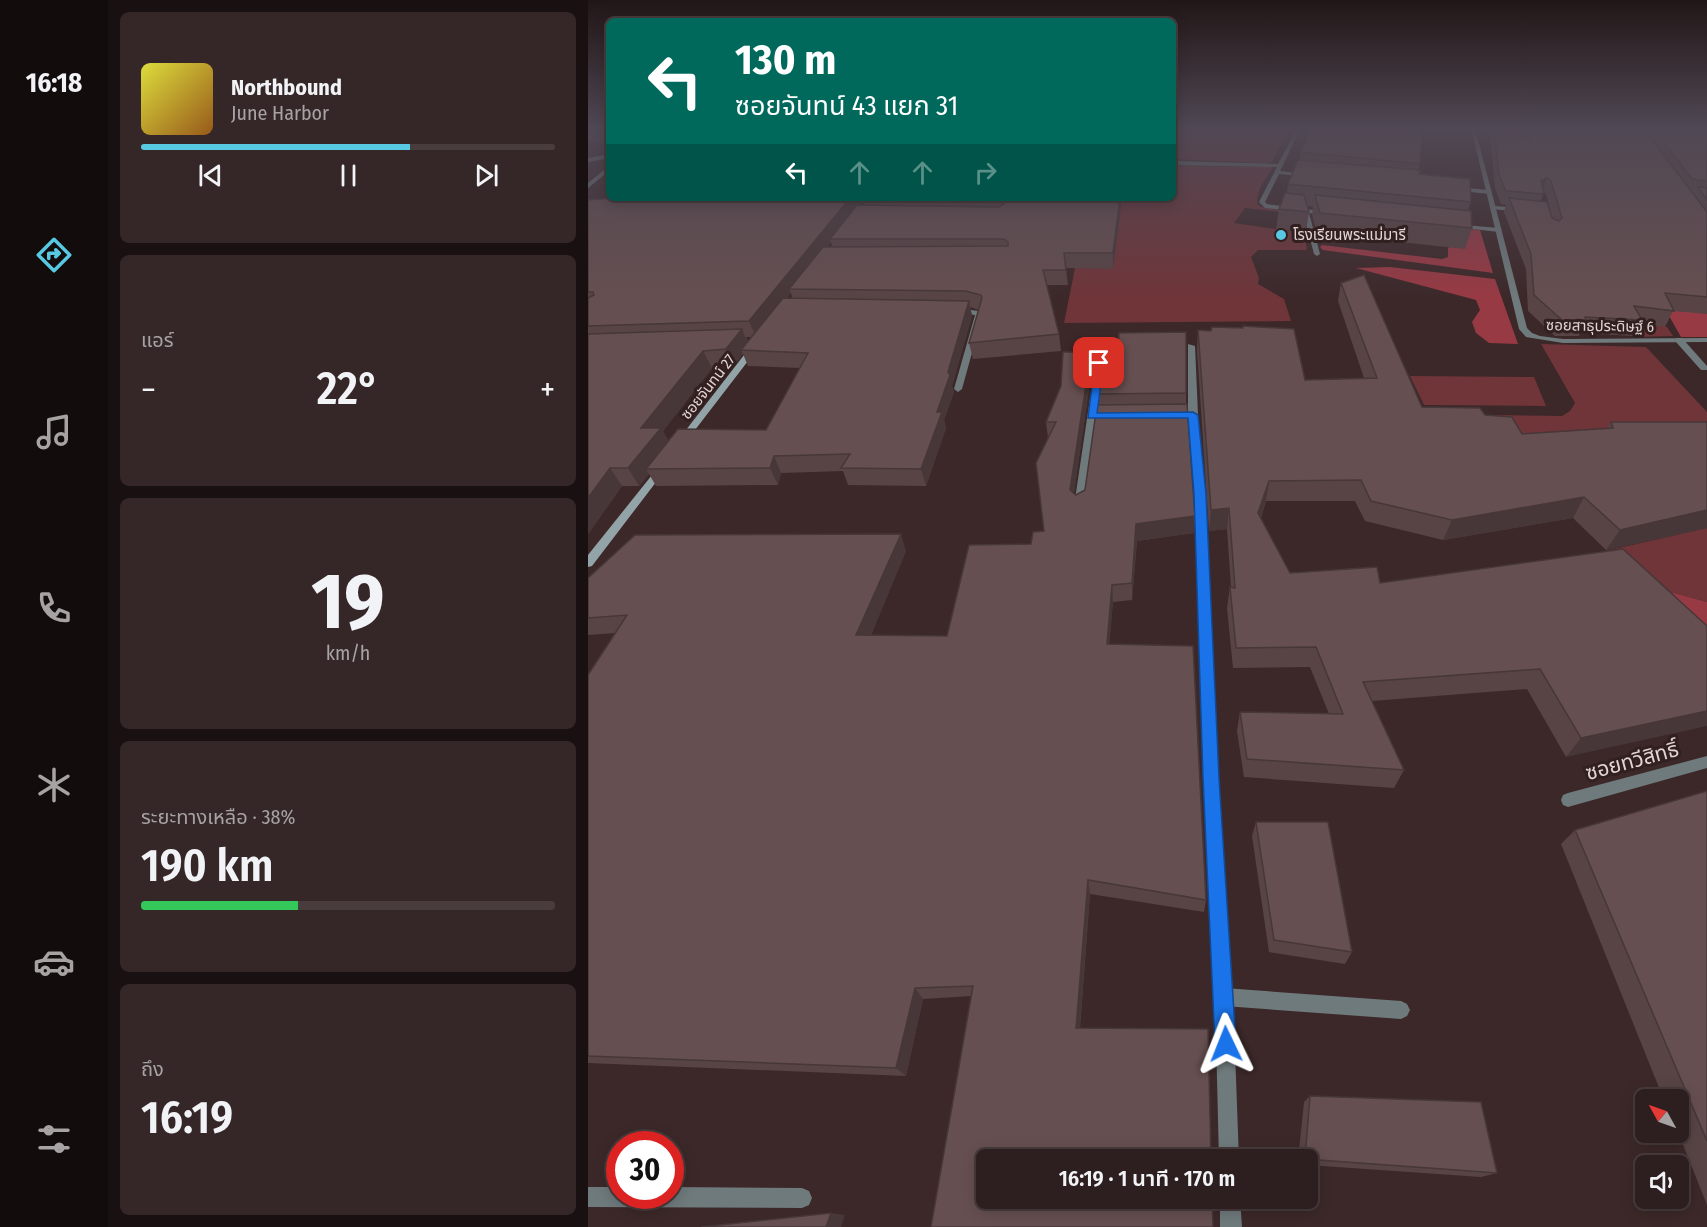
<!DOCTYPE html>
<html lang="th">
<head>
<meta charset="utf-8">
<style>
  body { margin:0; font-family:"Fira Sans Condensed","Noto Sans Thai",sans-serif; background:#352728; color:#f1f3f6; height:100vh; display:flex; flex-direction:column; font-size:22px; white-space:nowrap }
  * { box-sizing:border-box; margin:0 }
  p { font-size:20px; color:#a7a2a4 }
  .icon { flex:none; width:33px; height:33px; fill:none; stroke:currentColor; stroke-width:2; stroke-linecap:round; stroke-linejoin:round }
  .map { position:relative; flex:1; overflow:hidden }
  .panel { display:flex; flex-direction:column; gap:12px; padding:12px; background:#191011; width:480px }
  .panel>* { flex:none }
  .banner { position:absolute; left:18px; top:18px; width:570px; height:183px; border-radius:9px; box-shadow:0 3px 15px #0003,0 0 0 2px #483c3d; background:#00695c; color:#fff; overflow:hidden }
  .needle { width:39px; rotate:310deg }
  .tools { position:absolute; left:1047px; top:1089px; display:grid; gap:12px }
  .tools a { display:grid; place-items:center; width:54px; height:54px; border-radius:9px; background:#2d1e1f; box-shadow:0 3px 15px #0003,0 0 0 2px #483c3d; font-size:30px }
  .speed { position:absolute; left:18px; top:1131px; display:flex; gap:12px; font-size:30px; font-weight:700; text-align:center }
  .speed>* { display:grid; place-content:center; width:78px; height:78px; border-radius:50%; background:#2d1e1f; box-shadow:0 3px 15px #0003,0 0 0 2px #483c3d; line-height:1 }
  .speed .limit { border:9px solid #d22; background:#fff; color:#111 }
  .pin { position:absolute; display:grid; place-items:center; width:51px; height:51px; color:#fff; margin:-26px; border-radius:12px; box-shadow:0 3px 9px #0006 }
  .me { position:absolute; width:66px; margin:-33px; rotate:358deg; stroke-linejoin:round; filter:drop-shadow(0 0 4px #0008) }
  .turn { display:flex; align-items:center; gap:21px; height:126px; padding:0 30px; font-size:27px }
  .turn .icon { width:78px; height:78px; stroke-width:2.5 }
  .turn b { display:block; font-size:42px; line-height:51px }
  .lanes { display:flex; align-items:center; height:57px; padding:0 30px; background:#0003; justify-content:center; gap:30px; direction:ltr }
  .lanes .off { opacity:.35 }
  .big { font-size:45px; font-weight:600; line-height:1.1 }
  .panel .widget { flex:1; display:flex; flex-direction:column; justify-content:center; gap:9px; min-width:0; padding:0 21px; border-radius:9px; background:#352728 }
  .panel .dial { align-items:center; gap:0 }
  .dial b { font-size:78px; line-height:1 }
  .song { display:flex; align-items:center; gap:18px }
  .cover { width:72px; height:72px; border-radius:9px; background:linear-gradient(135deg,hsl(60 70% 55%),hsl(30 70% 35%)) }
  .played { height:6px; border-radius:3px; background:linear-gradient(90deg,#57c9e2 65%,#483c3d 65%) }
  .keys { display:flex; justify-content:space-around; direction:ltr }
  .heat { display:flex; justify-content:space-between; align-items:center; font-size:33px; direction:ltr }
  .charge { height:9px; border-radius:4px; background:linear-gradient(90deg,#34c759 38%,#483c3d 0) }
  .trip { position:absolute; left:388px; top:1149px; width:342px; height:60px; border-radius:9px; background:#2d1e1f; box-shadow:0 3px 15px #0003,0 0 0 2px #483c3d; font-weight:600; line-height:60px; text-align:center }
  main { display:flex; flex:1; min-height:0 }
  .menu { display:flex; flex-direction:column; width:108px; justify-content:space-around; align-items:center; background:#120c0c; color:#a7a2a4 }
  .menu .icon { width:42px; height:42px }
  .menu .on { color:#57c9e2 }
  .menu b { font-size:27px; color:#f1f3f6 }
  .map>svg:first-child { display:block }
</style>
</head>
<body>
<main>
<nav class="menu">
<b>16:18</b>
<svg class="icon on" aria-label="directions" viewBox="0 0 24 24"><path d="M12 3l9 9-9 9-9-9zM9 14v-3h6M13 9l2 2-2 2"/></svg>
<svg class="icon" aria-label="music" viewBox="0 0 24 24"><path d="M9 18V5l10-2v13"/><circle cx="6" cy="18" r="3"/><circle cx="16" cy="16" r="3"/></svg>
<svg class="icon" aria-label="phone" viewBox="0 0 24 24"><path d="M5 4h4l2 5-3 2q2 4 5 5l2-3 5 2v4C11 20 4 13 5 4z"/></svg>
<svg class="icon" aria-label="climate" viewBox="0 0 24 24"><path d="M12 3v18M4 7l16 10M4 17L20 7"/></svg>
<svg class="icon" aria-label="car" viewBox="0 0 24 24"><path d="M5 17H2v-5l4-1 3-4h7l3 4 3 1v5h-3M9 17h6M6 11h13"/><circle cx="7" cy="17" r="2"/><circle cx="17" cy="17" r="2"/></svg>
<svg class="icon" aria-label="filters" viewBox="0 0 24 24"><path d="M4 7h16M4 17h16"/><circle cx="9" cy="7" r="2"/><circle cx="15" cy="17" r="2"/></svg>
</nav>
<section class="panel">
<div class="widget">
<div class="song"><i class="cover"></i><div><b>Northbound</b><p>June Harbor</p></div></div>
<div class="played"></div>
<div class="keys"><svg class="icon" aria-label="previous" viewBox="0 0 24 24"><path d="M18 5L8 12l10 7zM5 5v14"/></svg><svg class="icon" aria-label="pause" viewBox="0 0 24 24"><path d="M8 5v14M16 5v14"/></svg><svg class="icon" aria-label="next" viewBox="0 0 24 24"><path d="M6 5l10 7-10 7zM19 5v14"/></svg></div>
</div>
<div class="widget"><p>แอร์</p>
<div class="heat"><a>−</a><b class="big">22°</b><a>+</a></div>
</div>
<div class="widget dial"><b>19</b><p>km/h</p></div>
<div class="widget"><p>ระยะทางเหลือ · 38%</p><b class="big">190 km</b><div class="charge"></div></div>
<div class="widget"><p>ถึง</p><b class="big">16:19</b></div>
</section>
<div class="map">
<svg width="1119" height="1227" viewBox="0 0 1119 1227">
  <rect width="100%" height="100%" fill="#3c2829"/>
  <path fill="#6f3539" d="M 585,128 L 702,128 L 684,162 L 677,163 L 585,159 Z
    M 585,166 L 685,167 C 678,178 668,190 669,204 L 673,207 L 713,214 L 657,208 L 646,223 L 716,233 L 719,250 L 670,250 L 663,257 L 671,278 L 670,284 L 696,299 L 703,321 L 476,323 L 488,263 L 532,198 L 585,198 Z
    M 1040,322 L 1079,327 L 1085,336 L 1047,337 Z
    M 953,344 L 1058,347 L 1119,412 L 1119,440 L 1018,439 L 908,433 L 904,419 L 908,415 L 974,416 L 982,411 L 987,403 Z
    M 822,376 L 946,377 L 958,406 L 836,405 Z
    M 1119,528 L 1119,602 L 1064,587 L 1013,552 Z"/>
  <path fill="#983a44" d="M 746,215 L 892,230 L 905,273 L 735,250 L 732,247 L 734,245 L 854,259 L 860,257 L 860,248 L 864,245 Z
    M 802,267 L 907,279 L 930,344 L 901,343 L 888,333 L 884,322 L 892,310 L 888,300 L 768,268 Z
    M 1059,277 L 1119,307 L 1119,337 L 1093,337 Z
    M 1013,552 L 1064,587 L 1119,602 L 1119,661 Z"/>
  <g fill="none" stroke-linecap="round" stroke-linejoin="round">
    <path fill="#6f7a7c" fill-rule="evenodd" d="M 709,128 L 713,128 L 692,171 L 724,175 L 721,177 L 691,174 L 677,202 L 679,204 L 741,212 L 739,215 L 721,213 L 732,254 L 729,256 L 726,254 L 715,212 L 677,208 L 671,202 L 689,167 L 585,165 L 585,161 L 690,164 Z
      M 884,130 L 920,132 L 922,133 L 886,132 Z
      M 866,187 L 901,190 L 904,192 L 901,194 L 864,190 Z
      M 906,206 L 933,208 L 936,210 L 933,212 L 904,209 Z
      M 865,224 L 911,228 L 914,230 L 911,232 L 867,227 Z
      M 1088,338 L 1094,338 L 1119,366 L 1119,370 L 1113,370 L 1088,342 Z
      M 510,345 L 517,347 L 496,506 L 491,509 L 486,506 Z
      M 1119,756 L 1119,768 L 980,807 L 975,805 L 973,800 L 975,795 L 980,793 Z
      M 636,988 L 813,1001 L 819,1004 L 822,1010 L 819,1016 L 813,1019 L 636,1006 L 630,1003 L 627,997 L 630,991 Z"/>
    <path fill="#6f7a7c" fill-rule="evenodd" d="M 883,128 L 887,128 L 939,328 L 944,333 L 952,336 L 975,339 L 1119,338 L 1119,342 L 975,343 L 938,337 L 931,329 Z
      M 21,154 L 21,158 L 0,162 L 0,158 Z
      M 21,166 L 21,171 L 0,188 L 0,183 Z
      M 366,308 L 391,311 L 395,313 L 374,389 L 370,392 L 366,389 L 387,315 L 366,312 Z
      M 600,344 L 607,346 L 610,415 L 617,494 L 630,778 L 645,997 L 651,1160 L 631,1160 L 627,997 L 616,778 L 607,494 L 600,415 Z
      M 0,1187 L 32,1187 L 32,1196 L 82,1196 L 82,1187 L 214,1188 L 221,1191 L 224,1198 L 221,1205 L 214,1208 L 0,1207 Z
      M 632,1198 L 652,1198 L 654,1227 L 632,1227 Z"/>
    <path fill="#93a4a8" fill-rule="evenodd" d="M 163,346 L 170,348 L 97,443 L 91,443 L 91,439 Z
      M 75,464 L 80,467 L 78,469 L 4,566 L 0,567 L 0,555 L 72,465 Z"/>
  </g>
  <path fill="#584445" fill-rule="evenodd" d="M 0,128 L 21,128 L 21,142 L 0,142 Z
    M 901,128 L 931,128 L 936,139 L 932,128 L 1119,128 L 1119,314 L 1085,311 L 1077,327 L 1052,324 L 1046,336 L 992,333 L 991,336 L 967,336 L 940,311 L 938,269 L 916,212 L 918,205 L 913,204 L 907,188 L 902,134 L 904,129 L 901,129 ZM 956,192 L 958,194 L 964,218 L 953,201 Z
    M 713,152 L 832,164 L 830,170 L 831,174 L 883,202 L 880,210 L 884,228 L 877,249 L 729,233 L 724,215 L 725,207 L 719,206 L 721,212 L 718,232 L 688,229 L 691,209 L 699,193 L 700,184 L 712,160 Z
    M 27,198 L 534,198 L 525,269 L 478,268 L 480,285 L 459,285 L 471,334 L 473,351 L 385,359 L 381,343 L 391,310 L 382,307 L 384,316 L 364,386 L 366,392 L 356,420 L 358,428 L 338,486 L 260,485 L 255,471 L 193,473 L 190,485 L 68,486 L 61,474 L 51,486 L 34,486 L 0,534 L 0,200 ZM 275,200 L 276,205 L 271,205 ZM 243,242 L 244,247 L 239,247 ZM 203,293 L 204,298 L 199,298 ZM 158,337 L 163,337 L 160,342 ZM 155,354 L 160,366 L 212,368 L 178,430 L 80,440 L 75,431 L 124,368 L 146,365 Z
    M 753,283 L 834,407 L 897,415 L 934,434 L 1019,428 L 1023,422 L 1119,422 L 1119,528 L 1018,550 L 985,518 L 855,540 L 777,521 L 767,501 L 678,501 L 673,518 L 702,573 L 792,583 L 1119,626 L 978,757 L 939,689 L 784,701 L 816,770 L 806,788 L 656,777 L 649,731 L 652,712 L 741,714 L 722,667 L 645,668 L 639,608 L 642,587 L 643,587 L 639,529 L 621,531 L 609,349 L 610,330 L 717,380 L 776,378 L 750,301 Z
    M 503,352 L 504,368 L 486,493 L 488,495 L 497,490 L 510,405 L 510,394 L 598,393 L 598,404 L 606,533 L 549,541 L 544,600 L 525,602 L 521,644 L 618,900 L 616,912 L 502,894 L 492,1028 L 623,1160 L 383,996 L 335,999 L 318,1076 L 0,1063 L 0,675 L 27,633 L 0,635 L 0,578 L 318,551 L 283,635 L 359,636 L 456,531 L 460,438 L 458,422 Z
    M 1119,791 L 1119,1205 L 1090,1132 L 1090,1100 L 1076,1100 L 973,844 L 987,830 Z
    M 668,822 L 764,952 L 757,964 L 681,952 L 664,836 Z
    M 722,1096 L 909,1173 L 893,1177 L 720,1165 L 720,1160 L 710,1160 L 716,1102 Z"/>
  <path fill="#473738" d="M 959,178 L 954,191 L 953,181 Z
    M 262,198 L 275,198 L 275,200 L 245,239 L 242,239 L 243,242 L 206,289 L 201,289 L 203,293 L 168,337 L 161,321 Z
    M 532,198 L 534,198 L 525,269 L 525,253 Z
    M 381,301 L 384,316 L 364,386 L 366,392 L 356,420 L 358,428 L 338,486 L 333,469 Z
    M 154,329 L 161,346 L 153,350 L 155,354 L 146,365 L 138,349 Z
    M 115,351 L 124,368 L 75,431 L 83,445 L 58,469 L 61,474 L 51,486 L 40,468 L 53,428 Z
    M 503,352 L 504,368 L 484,507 L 482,490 Z
    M 186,456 L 193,473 L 190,485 L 182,468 Z
    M 22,468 L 34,486 L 0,534 L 0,498 Z
    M 681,481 L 678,501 L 667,534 L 670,513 Z
    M 996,497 L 985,518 L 855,540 L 864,520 Z
    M 641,508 L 639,529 L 621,531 L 623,510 Z
    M 1119,510 L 1119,528 L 1018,550 L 1032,530 Z
    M 607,516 L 606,533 L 549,541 L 544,600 L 544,583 L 548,524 Z
    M 313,534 L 318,551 L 276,652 L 268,635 Z
    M 524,585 L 525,602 L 520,661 L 519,644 Z
    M 1119,711 L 1119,726 L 978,757 L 993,738 Z
    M 500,880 L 502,894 L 491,1037 L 488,1028 Z
    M 327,988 L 335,999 L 318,1076 L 308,1068 Z
    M 243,1213 L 257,1215 L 253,1227 L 238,1227 Z"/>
  <path fill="#664f50" stroke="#473738" stroke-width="1.5" d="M 0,128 L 21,128 L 21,129 L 0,130 Z
    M 723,128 L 834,128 L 832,164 L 713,152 Z
    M 906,128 L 931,128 L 935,138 L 942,141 L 944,138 L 940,128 L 1055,128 L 1119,212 L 1119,297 L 1077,293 L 1086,311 L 1046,306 L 1054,320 L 997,317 L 998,320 L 974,320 L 946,295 L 943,254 L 921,198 L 959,202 L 964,218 L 971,221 L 974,218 L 963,181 L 959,178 L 953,181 L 956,194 L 918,191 L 911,175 Z
    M 1065,128 L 1119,128 L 1119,181 L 1104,179 Z
    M 710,160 L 832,170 L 831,174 L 882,179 L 883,202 L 700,184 Z
    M 1110,187 L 1119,188 L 1119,200 Z
    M 697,193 L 716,195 L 721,212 L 691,209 Z
    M 727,195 L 883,211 L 884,228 L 732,213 Z
    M 27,198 L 262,198 L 161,321 L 0,326 L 0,298 L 6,295 L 5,292 L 0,292 L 0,200 Z
    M 299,198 L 532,198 L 525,253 L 476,253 L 478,270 L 455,270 L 471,334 L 381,343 L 394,298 L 393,295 L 378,291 L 201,289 L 235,247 L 420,246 L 420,242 L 416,239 L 242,239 L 269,205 L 411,207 L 416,204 L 411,199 Z
    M 776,275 L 834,407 L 892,408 L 897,415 L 924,417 L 934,434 L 1025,428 L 1023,422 L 1119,422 L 1119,510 L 1032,530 L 996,497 L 864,520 L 783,501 L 773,480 L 681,481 L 670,513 L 702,573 L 789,567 L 792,583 L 1035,549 L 1119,626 L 1119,711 L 993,738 L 952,669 L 775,682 L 816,770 L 659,759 L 652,712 L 755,714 L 728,647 L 648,648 L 642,587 L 647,588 L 641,508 L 623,510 L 610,330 L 623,331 L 624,327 L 655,328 L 655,326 L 706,329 L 717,380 L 789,378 L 753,283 Z
    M 195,298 L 381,301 L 360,372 L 362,375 L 349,412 L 354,412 L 333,469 L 253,468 L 262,454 L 186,456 L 182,468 L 58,469 L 90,429 L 178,430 L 220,353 L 153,350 Z
    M 154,329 L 138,349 L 115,351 L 53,428 L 73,428 L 40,468 L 22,468 L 0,498 L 0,334 Z
    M 598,332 L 598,393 L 510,394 L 516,352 L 530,352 L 531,333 Z
    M 475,352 L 503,352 L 482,490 L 488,495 L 497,490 L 509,405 L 599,404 L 607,516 L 548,524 L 544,583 L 524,585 L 519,644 L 605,646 L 618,900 L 500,880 L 488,1028 L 620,1029 L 623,1160 L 399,1160 L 399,1198 L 624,1198 L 625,1227 L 343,1227 L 385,986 L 327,988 L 308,1068 L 0,1056 L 0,675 L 39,615 L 0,618 L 0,578 L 47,535 L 313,534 L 268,635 L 359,636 L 381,545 L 443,544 L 445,532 L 456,531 L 448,463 L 468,422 L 458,422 L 473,386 Z
    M 1119,791 L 1119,1141 L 987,830 Z
    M 668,822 L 740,822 L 764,952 L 686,940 Z
    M 722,1096 L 893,1102 L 909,1173 L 717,1159 Z
    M 243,1213 L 238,1227 L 113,1227 Z"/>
  <linearGradient id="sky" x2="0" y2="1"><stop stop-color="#211617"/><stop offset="0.43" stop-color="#504854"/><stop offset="1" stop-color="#504854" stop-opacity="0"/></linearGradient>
  <rect width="1119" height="299" fill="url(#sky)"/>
  <path fill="#1a73e8" stroke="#114b97" stroke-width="1.5" d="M 511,360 L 516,363 L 509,413 L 605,412 L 610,415 L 618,494 L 631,778 L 648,1044 L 645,1051 L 638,1054 L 630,1051 L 627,1044 L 615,778 L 606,494 L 600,418 L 500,418 L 507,363 Z"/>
  <circle fill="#57c9e2" stroke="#321f1f" stroke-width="2" cx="693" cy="235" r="6"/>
  <g text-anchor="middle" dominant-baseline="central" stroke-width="6" stroke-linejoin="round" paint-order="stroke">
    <g font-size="15" fill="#e3d5d5" stroke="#321f1f" text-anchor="start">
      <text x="705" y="235">โรงเรียนพระแม่มารี</text>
    </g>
    <g font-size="15" fill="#e3d5d5" stroke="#321f1f">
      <text transform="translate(1012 326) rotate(1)">ซอยสาธุประดิษฐ์ 6</text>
      <text transform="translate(120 387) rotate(-52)">ซอยจันทน์ 27</text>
    </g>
    <g font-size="21" fill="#e3d5d5" stroke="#321f1f">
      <text transform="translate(1044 761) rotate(-15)">ซอยทวีสิทธิ์</text>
    </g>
  </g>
</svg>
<div class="tools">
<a><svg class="needle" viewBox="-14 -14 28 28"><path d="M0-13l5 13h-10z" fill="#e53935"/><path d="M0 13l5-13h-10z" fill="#a7a2a4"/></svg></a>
<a><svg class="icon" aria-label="sound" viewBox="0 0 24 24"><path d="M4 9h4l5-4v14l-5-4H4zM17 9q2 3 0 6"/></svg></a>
</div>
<div class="speed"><div class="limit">30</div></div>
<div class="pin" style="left:511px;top:363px;background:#d93025"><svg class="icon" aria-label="arrive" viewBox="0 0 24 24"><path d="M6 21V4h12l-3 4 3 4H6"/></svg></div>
<svg class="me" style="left:638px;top:1044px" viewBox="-20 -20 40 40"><path d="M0-17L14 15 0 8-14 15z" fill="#1a73e8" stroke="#fff" stroke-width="4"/></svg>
<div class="trip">16:19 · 1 นาที · 170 m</div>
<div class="banner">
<div class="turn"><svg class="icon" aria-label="left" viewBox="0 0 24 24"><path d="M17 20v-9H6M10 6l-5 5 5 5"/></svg><div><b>130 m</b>ซอยจันทน์ 43 แยก 31</div></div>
<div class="lanes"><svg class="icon" aria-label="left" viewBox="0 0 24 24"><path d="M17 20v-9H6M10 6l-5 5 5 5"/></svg><svg class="icon off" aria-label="ahead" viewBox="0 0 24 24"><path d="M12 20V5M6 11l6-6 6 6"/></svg><svg class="icon off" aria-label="ahead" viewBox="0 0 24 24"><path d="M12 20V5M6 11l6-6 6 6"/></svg><svg class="icon off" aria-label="right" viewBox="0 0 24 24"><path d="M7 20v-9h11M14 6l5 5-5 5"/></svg></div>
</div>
</div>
</main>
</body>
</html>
